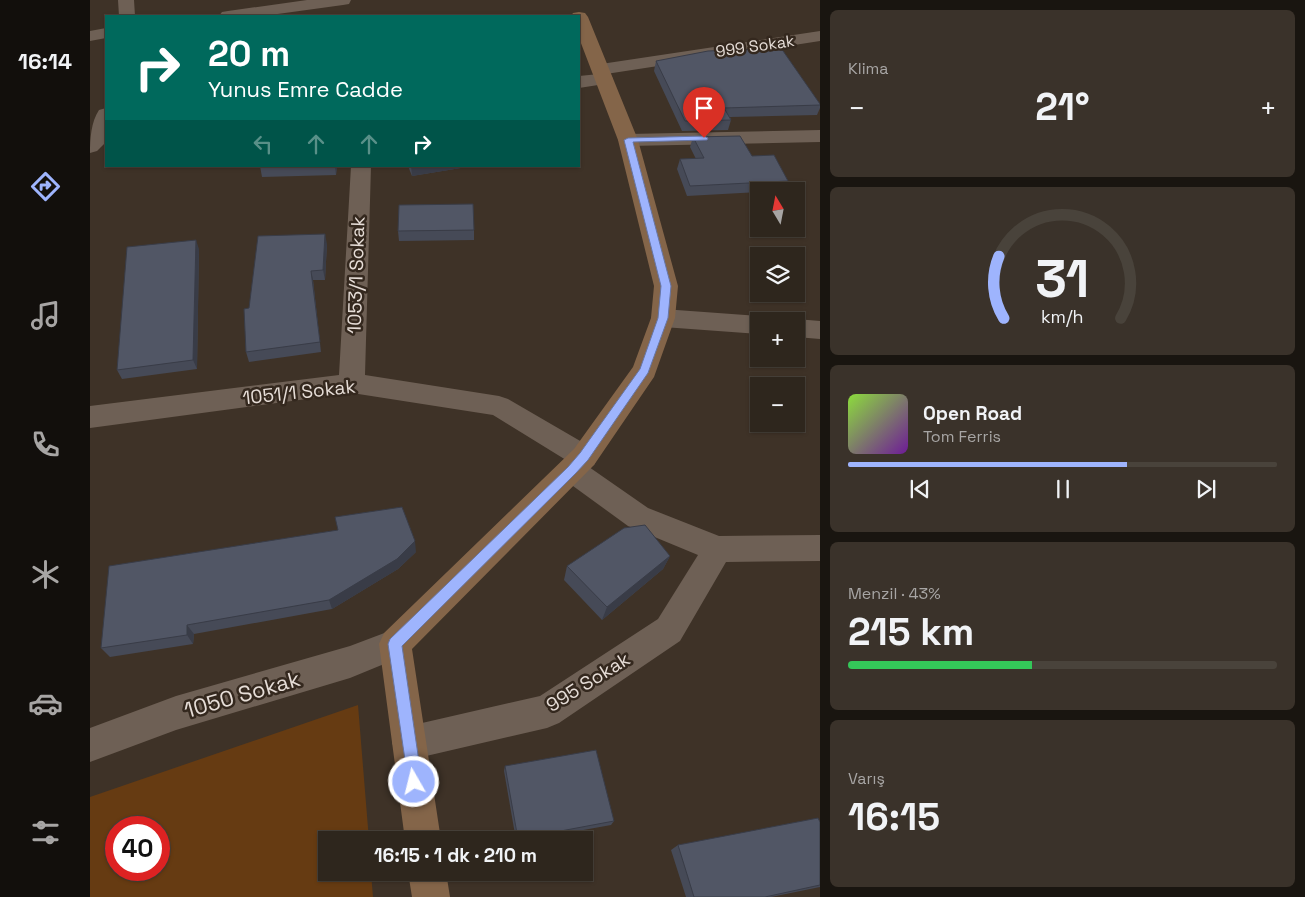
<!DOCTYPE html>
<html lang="tr">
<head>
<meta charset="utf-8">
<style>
  body { margin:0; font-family:"Space Grotesk",sans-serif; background:#3a322a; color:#f1f3f6; height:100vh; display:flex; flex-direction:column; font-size:19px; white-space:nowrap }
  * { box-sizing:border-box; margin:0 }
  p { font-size:16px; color:#a7a5a4 }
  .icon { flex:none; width:28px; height:28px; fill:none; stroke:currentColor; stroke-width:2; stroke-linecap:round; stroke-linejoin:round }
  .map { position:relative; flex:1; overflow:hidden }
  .drawer { display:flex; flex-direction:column; gap:10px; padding:10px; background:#191510; width:485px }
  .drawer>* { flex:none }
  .hud { position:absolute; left:15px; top:15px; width:475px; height:152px; border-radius:0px; box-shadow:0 1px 4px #0004,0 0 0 1px #49433b; background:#00695c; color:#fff; overflow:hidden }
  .needle { width:32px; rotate:350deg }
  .fabs { position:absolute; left:660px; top:182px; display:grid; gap:10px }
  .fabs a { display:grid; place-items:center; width:55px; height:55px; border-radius:0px; background:#2e261d; box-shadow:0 1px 4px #0004,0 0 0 1px #49433b; font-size:25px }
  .speed { position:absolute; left:15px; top:816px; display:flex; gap:10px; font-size:25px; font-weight:700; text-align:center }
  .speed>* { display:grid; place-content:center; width:65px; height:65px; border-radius:50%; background:#2e261d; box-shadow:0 1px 4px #0004,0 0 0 1px #49433b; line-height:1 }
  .speed .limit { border:8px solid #d22; background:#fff; color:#111 }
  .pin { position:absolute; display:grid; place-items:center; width:42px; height:42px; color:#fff; margin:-51px -21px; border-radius:50% 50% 50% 0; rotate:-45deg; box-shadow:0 0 5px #0007 }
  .pin .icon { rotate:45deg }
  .me { position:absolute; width:55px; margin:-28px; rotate:352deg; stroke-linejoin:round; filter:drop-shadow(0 0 4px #0008) }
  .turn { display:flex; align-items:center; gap:18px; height:105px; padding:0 20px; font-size:22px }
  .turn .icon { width:65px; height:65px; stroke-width:2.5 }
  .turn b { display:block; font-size:35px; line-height:42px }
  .lanes { display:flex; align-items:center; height:48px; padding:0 20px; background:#0003; justify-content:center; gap:25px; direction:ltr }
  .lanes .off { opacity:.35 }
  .big { font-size:38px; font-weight:700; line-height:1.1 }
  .drawer .tile { flex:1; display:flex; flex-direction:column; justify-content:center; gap:8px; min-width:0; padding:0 18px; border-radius:8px; background:#3a322a }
  .drawer .dial { align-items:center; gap:0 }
  .dial svg { height:130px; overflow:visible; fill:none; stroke:#49433b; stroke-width:7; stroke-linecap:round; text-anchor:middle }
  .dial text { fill:#f1f3f6; stroke:none }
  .song { display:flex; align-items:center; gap:15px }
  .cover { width:60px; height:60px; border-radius:8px; background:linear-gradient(135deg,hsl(90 70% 55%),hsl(280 70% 35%)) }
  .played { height:5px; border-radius:2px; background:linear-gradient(90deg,#9eb4fd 65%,#49433b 65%) }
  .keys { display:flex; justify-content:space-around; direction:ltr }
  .heat { display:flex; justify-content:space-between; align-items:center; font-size:28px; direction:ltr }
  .charge { height:8px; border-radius:4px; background:linear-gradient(90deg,#34c759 43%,#49433b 0) }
  .trip { position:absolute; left:228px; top:831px; width:275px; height:50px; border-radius:0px; background:#2e261d; box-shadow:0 1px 4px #0004,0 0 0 1px #49433b; font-weight:700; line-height:50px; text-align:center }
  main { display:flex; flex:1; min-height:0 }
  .tabs { display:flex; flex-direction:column; width:90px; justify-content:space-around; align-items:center; background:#120f0c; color:#a7a5a4 }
  .tabs .icon { width:35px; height:35px }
  .tabs .selected { color:#9eb4fd }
  .tabs b { font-size:22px; color:#f1f3f6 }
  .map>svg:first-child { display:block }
</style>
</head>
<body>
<main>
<nav class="tabs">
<b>16:14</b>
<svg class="icon selected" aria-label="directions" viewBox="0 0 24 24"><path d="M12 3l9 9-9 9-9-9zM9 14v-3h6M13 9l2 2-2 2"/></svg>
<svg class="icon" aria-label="music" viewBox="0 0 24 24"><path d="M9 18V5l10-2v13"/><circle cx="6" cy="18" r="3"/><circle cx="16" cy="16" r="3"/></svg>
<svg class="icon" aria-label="phone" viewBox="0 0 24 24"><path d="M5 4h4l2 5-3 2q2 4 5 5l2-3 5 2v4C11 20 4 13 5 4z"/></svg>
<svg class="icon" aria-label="climate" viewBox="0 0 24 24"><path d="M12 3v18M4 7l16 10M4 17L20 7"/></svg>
<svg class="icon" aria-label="car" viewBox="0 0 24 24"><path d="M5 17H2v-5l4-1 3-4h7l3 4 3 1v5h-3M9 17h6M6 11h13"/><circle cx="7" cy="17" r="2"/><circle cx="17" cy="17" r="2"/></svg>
<svg class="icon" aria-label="filters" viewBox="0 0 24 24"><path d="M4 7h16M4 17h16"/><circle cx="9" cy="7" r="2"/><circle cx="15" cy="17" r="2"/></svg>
</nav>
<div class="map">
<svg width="730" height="897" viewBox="0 0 730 897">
  <rect width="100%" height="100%" fill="#3e3227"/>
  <path fill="#663b12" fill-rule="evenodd" d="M 268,705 L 279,840 L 236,840 L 236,872 L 281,873 L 283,897 L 0,897 L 0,797 ZM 26,828 L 69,828 L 69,870 L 26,870 Z"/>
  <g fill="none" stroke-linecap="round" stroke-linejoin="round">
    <path fill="#6e6055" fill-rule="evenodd" d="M 28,0 L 44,0 L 45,16 L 29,16 Z
      M 217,0 L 261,0 L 259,4 L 253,5 L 173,16 L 129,16 L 132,12 L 138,11 Z
      M 16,28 L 16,38 L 0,41 L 0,31 Z
      M 730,31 L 730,41 L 516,74 L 521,75 L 523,79 L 521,83 L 489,88 L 489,76 L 509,74 L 505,73 L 502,69 L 505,65 L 511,64 Z
      M 16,108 L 16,142 L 7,151 L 0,153 C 0,139 1,122 9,110 Z
      M 730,130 L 730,142 L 538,146 L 531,144 L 528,140 L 531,136 L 538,134 Z
      M 261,166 L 281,166 L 275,375 L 409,396 L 418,399 L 504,449 L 508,457 L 504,465 L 499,467 L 558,508 L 629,536 L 730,535 L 730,561 L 636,562 L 590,641 L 469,723 L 457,728 L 319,760 L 307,755 L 302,743 L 307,731 L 319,726 L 450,696 L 568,619 L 608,555 L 538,526 L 472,478 L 468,470 L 472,462 L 476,460 L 403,415 L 262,393 L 0,428 L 0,406 L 249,375 Z
      M 573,309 L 669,316 L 678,319 L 679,321 L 669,321 L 669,334 L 573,327 L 564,324 L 561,318 L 564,312 Z
      M 706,319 L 730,321 L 730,339 L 706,337 L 706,321 L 699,321 Z
      M 305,629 L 316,633 L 321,644 L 316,655 L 260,678 L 86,730 L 0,762 L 0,728 L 86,696 L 260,646 Z"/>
    <path fill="#846549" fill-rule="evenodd" d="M 489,12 L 495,13 L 498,17 L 548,140 L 588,286 L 585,318 L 564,377 L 504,465 L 322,649 L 351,840 L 315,840 L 289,644 L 294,633 L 484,449 L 543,367 L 561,318 L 564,286 L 528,140 L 489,38 L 489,16 L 481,16 L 483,13 Z
      M 318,872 L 356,872 L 360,897 L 322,897 Z"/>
  </g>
  <path fill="#464a57" d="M 566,61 L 730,104 L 730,108 L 727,115 L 640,117 L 641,120 L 638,130 L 592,131 L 564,71 Z
    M 603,137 L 662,156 L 698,181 L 693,191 L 669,191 L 669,192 L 597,196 L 587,169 L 590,159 L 606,159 L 600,147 Z
    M 170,166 L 247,166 L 246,175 L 172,177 Z
    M 318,166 L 383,166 L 322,176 Z
    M 384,230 L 384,240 L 309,241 L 308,231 Z
    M 237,244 L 235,280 L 223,280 L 231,352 L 159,362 L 156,352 L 159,308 Z
    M 109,249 L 107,369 L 32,379 L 27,370 Z
    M 326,552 L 308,569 L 242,609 L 104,634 L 103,644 L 20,657 L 11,648 Z
    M 580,556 L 573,569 L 512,620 L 474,580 L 477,566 Z
    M 415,766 L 524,821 L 521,825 L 438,840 L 426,840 L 414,771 Z
    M 730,822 L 730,887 L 681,897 L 596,897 L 581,850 L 588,845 Z"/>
  <path fill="#393c47" d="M 245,166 L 247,166 L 246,175 Z
    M 321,166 L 383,166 L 322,176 Z
    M 235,234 L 237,244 L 235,280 L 233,270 Z
    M 106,240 L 109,249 L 107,369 L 103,360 Z
    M 221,271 L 223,280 L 231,352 L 230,342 Z
    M 325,541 L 326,552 L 308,569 L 242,609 L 239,600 Z
    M 580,556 L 573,569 L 512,620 L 517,607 Z
    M 97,625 L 104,634 L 103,644 L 97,635 Z"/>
  <path fill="#515665" stroke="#393c47" d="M 691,48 L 730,104 L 730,105 L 634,108 L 641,120 L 595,121 L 566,61 L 618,51 Z
    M 650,136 L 662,156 L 684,155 L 698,181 L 600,186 L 590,159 L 614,158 L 603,137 Z
    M 383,204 L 384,230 L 308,231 L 309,205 Z
    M 235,234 L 233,270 L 221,271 L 230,342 L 156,352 L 154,309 L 159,308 L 168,236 Z
    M 106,240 L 103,360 L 27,370 L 37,247 Z
    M 312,507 L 325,541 L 307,559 L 239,600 L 97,625 L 97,635 L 11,648 L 19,566 L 248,530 L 245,517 Z
    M 555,525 L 580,556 L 517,607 L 477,566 L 534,528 Z
    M 506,750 L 524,821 L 428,839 L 415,766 Z
    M 728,818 L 730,822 L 730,885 L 675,897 L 604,897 L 588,845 Z"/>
  <path fill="#9eb4fd" stroke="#6775a4" d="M 614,136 L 618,138 L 617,140 L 543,142 L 581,286 L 578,318 L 558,373 L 498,460 L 486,473 L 312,646 L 332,782 L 330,787 L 324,789 L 319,787 L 298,644 L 300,639 L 478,467 L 490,453 L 550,369 L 568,318 L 571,286 L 534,140 L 538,138 Z"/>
  <g text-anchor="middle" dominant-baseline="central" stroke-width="5" stroke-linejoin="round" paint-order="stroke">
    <g font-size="16" fill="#e6ddd7" stroke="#34281e">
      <text transform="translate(665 46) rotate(-8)">999 Sokak</text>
    </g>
    <g font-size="19" fill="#e6ddd7" stroke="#34281e">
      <text transform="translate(266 275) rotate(-88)">1053/1 Sokak</text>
      <text transform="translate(209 392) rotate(-6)">1051/1 Sokak</text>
      <text transform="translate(498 682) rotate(-32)">995 Sokak</text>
    </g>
    <g font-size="22" fill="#e6ddd7" stroke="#34281e">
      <text transform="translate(152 694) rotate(-16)">1050 Sokak</text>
    </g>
  </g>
</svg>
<div class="fabs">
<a><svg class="needle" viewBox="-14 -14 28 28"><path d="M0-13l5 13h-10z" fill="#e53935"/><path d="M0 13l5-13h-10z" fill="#a7a5a4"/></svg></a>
<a><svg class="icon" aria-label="layers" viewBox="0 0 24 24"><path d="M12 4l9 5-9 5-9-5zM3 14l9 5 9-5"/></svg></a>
<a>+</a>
<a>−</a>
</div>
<div class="speed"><div class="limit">40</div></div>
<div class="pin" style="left:614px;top:138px;background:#d93025"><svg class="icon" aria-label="arrive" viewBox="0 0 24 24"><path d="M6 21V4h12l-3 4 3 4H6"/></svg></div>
<svg class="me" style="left:324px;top:782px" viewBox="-20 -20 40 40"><circle r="17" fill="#9eb4fd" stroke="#fff" stroke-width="3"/><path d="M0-11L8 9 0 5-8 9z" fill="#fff"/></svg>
<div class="trip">16:15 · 1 dk · 210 m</div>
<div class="hud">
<div class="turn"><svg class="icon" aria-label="right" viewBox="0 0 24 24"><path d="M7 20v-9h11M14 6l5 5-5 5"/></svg><div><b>20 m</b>Yunus Emre Cadde</div></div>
<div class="lanes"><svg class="icon off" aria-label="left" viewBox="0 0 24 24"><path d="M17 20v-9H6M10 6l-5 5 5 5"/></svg><svg class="icon off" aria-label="ahead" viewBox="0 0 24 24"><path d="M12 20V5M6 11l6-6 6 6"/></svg><svg class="icon off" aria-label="ahead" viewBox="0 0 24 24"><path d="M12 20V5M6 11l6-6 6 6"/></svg><svg class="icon" aria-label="right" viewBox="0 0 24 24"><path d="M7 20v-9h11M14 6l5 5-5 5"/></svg></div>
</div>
</div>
<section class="drawer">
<div class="tile"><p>Klima</p>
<div class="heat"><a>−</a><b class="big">21°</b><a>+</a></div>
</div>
<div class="tile dial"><svg viewBox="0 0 100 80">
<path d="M14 69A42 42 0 1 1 86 69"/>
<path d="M14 69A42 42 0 0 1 11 31" stroke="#9eb4fd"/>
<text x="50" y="56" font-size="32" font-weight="700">31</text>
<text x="50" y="72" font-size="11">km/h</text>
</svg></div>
<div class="tile">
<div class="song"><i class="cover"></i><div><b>Open Road</b><p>Tom Ferris</p></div></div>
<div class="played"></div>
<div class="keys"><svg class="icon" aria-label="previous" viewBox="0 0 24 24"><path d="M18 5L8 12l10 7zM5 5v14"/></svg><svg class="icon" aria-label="pause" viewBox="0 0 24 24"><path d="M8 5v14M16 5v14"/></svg><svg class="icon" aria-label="next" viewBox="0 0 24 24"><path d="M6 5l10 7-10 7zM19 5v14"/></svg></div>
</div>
<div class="tile"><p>Menzil · 43%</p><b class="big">215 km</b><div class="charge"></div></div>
<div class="tile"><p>Varış</p><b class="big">16:15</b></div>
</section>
</main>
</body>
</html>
